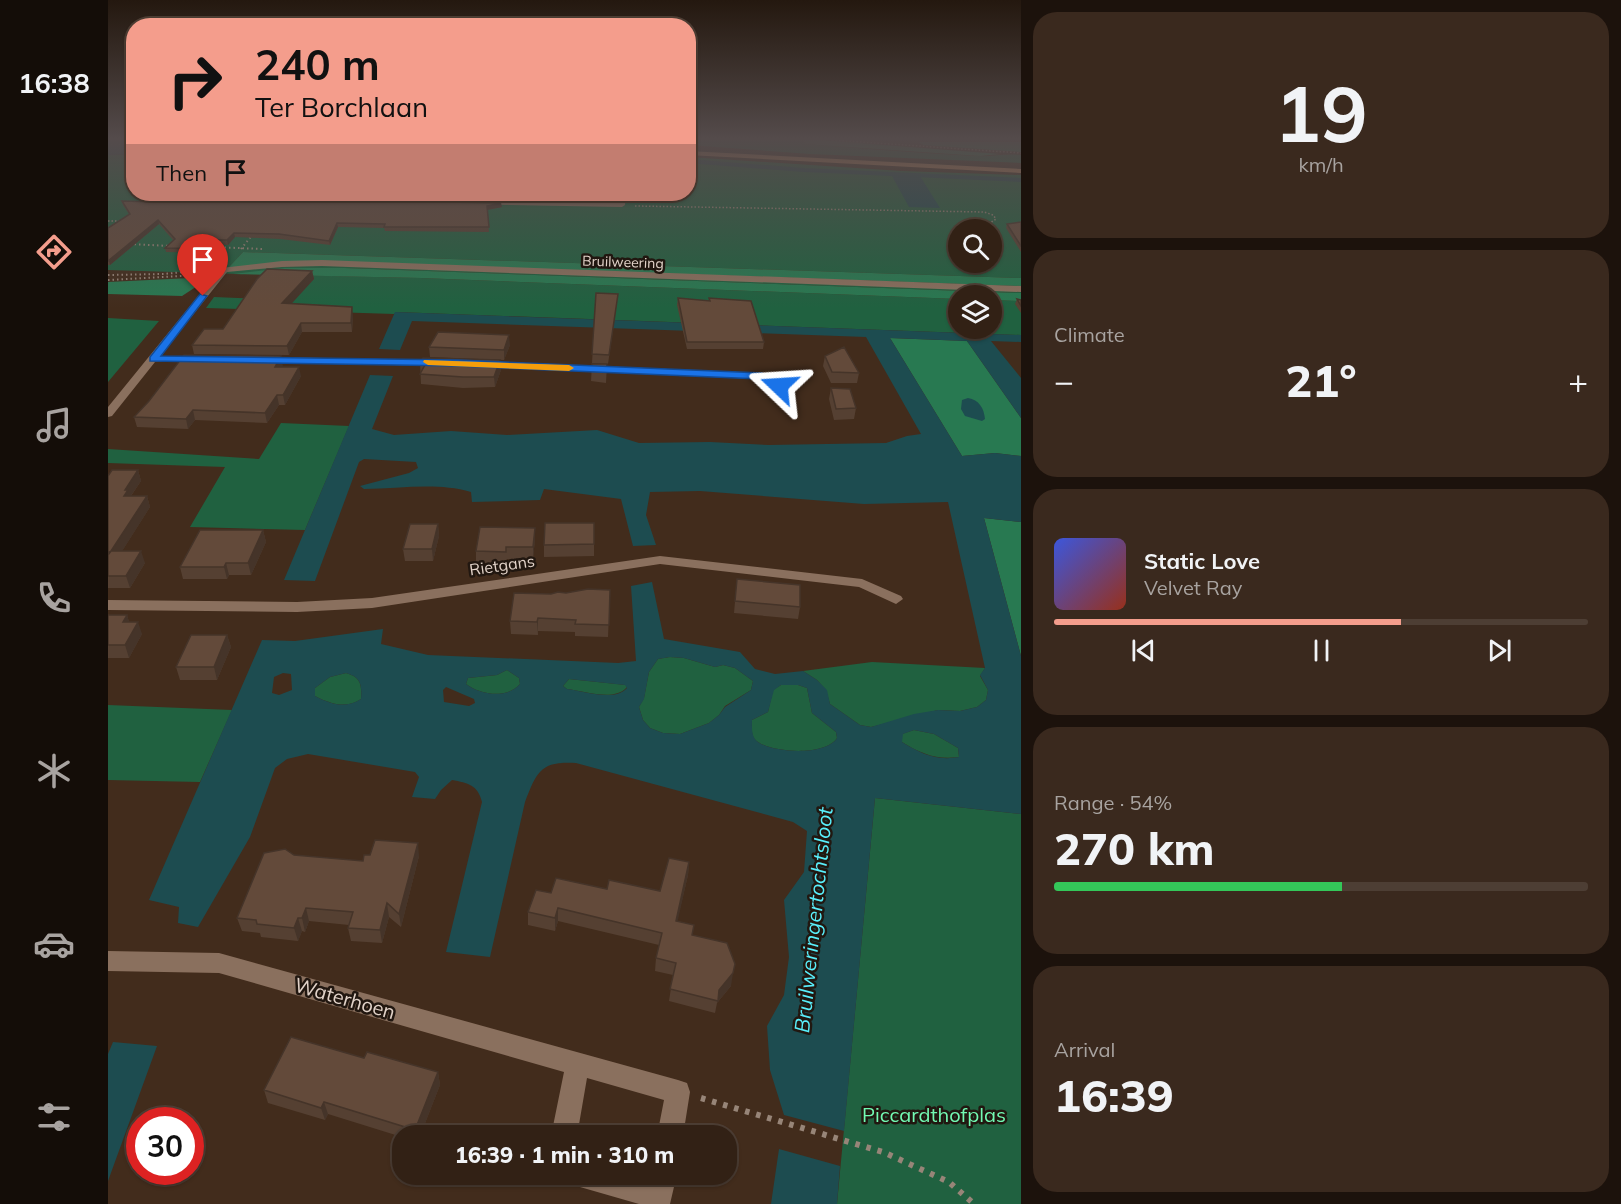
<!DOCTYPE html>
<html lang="en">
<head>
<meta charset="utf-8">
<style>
  body { margin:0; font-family:Mulish,sans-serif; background:#3a291e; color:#f1f3f6; height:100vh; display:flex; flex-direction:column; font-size:22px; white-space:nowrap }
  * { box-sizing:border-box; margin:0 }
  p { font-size:20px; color:#a8a3a0 }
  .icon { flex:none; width:33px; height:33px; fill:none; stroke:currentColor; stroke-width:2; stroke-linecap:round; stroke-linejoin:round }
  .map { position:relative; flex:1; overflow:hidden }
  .panel { display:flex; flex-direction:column; gap:12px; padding:12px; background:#1c120c; width:600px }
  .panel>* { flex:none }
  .top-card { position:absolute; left:18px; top:18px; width:570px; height:183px; border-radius:24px; box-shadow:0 2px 4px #0004,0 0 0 2px #4d3e34; background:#f49d8c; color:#111; overflow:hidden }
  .controls { position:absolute; left:840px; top:219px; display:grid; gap:12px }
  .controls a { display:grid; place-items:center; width:54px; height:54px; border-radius:50%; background:#322115; box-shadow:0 2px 4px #0004,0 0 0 2px #4d3e34; font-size:30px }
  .speed { position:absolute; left:18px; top:1107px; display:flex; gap:12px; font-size:30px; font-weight:700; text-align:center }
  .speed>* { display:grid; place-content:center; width:78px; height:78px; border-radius:50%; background:#322115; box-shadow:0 2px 4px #0004,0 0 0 2px #4d3e34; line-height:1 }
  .speed .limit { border:9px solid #d22; background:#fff; color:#111 }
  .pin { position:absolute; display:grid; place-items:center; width:51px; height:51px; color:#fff; margin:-62px -26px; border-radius:50% 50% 50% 0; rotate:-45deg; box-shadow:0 0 6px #0007 }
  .pin .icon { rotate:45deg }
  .me { position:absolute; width:66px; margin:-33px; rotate:290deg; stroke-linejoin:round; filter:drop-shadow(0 0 4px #0008) }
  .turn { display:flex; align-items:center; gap:21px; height:126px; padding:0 30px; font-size:27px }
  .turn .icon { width:78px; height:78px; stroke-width:2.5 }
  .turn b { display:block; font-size:42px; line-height:51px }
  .then { display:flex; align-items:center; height:57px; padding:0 30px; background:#0003; gap:12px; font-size:22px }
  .big { font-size:45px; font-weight:800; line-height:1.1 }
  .panel .tile { flex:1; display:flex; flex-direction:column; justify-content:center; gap:9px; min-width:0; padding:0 21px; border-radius:24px; background:#3a291e }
  .panel .dial { align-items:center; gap:0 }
  .dial b { font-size:78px; line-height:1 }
  .song { display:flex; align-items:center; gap:18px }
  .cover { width:72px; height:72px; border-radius:9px; background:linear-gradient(135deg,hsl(230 70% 55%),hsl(10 70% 35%)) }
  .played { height:6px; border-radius:3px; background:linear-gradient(90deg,#f49d8c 65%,#4d3e34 65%) }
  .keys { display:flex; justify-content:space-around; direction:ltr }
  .heat { display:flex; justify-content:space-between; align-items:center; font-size:33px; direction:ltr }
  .charge { height:9px; border-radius:4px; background:linear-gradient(90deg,#34c759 54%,#4d3e34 0) }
  .trip { position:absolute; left:284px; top:1125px; width:345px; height:60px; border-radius:24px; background:#322115; box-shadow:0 2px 4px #0004,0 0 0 2px #4d3e34; font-weight:800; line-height:60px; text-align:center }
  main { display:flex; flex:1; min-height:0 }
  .tab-bar { display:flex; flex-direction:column; width:108px; justify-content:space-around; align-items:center; background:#140d08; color:#a8a3a0 }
  .tab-bar .icon { width:42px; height:42px }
  .tab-bar .current { color:#f49d8c }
  .tab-bar b { font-size:27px; color:#f1f3f6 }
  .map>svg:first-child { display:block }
</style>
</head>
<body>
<main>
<nav class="tab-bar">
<b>16:38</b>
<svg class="icon current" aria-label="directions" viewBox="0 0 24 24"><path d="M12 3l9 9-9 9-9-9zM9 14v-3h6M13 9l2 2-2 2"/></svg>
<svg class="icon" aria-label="music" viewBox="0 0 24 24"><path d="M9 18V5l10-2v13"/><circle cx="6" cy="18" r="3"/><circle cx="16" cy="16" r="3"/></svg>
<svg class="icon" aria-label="phone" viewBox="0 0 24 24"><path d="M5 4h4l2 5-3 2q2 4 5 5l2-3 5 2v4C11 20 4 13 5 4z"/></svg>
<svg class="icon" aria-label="climate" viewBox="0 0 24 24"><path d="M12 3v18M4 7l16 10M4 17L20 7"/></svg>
<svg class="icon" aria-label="car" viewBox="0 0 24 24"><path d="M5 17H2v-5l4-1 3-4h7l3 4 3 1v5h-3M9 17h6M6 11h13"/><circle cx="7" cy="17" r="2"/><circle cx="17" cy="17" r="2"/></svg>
<svg class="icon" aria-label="filters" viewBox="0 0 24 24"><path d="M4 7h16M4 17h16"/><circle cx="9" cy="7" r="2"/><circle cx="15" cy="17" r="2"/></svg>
</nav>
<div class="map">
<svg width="913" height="1204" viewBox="0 0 913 1204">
  <rect width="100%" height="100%" fill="#422c1c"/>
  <path fill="#206140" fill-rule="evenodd" d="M 580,140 L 697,140 L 696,144 C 753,148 811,153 868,156 C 884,157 897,153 913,155 L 913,163 L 702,154 L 581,145 Z
    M 25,154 L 26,194 L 580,194 L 581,157 L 794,171 L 913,175 L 913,278 L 135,252 L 121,267 L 233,262 L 913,286 L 913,293 L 237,268 L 202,268 L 131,274 L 313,278 L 850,299 L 850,328 L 884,328 L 884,300 L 913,301 L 913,335 L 288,312 L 286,314 L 98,308 L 106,297 L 183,300 L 201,276 L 0,270 L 0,155 ZM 850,230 L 884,230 L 884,262 L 850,262 Z
    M 0,318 L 51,321 L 0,382 Z
    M 173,423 L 241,426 L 197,530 L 82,527 L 117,467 L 0,463 L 0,449 L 151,459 Z
    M 562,657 L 576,658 L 607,667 L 615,665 L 627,668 L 645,681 L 643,690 L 617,706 L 611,715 L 601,723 L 572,734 L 555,733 L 542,728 L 535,720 L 531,707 L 536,698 L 541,672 L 550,659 Z
    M 764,662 L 877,668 L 872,676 L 880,690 L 878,700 L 869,707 L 852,711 L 830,710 L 763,727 L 752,725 L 722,704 L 718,690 L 709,680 L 695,671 Z
    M 399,670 L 411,678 L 412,684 C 399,699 372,695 358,684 L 360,678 L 389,675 Z
    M 238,673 C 253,677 254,685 253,699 C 239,709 222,704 207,696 L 207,688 L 222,677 Z
    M 461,679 L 518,685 L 519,687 C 507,702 476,691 459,689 L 455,686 Z
    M 673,685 L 690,685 L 699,688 L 704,713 L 728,732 L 729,738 C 718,756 666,753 650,742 C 642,737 644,728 644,720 L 660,712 L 665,690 Z
    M 0,705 L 124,710 L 92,782 L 0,780 Z
    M 806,730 L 826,734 L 850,748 L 851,757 C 829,760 813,754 794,742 L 794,734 Z
    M 767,798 L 913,814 L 913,1204 L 729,1204 Z"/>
  <path fill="#287951" d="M 697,140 L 712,140 L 892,154 L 872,156 L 696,144 Z
    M 811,142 L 913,142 L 913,152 L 815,145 Z
    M 135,252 L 913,278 L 913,286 L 233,262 L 120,268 Z
    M 176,268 L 237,268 L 913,293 L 913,301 L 884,300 L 884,296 L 850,296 L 850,299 L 313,278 L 125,274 Z
    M 103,277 L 74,296 L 0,294 L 0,282 Z
    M 782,338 L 859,341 L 913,418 L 913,456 L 887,453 L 854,456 Z
    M 876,518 L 913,522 L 913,656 Z"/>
  <path fill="#1d4c50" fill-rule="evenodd" d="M 0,140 L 25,140 L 25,154 L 0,155 Z
    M 783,174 L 812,176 L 832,208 L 801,207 Z
    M 287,312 L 913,335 L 913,342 L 883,341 L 913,378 L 913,418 L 859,341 L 782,338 L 854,456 L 887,453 L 913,456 L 913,522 L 876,518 L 913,656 L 913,814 L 767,798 L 736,1131 L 676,1115 L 662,1070 L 659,1026 L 676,995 L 681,957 L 676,900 L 696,872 L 699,831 L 685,822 L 468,763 C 433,761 429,771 417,802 L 382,957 L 338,952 L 374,802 C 370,785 360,783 344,780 L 333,790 L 327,799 L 304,797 L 311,777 L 307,772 L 200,754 L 179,759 L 167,768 L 142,837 L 90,927 L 70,923 L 71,907 L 41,900 L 154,640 L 187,641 L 275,629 L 273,644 L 320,655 L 510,663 L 528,661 L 523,586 L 544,582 L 556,639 L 632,652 L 647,669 L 667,674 L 695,671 L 709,680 L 719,690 L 722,704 L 752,725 L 763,727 L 806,714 L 830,710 L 852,711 L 869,707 L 878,700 L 880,690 L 872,675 L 877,668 L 840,502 L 756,504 L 592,491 L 542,492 L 538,515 L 548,545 L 525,546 L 513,499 L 436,489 L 432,500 L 364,502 L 363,492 C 328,482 292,489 256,489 L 252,486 L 301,473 L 310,468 L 308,462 L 256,459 L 251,462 L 207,581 L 176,580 L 262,375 L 285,376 L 264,429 L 286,435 L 343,431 L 399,435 L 489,430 L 531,443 L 602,442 L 661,445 L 778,443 L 799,436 L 813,434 L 758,337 L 304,321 L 292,350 L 271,349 ZM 562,657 L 576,658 L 607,667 L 615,665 L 627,668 L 645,681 L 643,690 L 617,707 L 611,715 L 601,723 L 572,734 L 555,733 L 542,728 L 535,720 L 531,707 L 536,699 L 541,672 L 550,659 ZM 399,670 L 411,678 L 412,684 C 399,699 372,695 358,684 L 360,678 L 389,675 ZM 175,673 L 183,674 L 184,690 L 171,695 L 164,693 L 166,677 ZM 238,673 C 253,677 254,685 253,699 C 238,709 222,704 207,696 L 207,688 L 222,677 ZM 461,679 L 517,685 L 519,688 C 507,702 476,691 459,689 L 455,686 ZM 673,685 L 690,685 L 699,688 L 704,713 L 728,732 L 729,738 C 718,756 666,753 650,742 C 643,737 644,728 644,720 L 660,712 L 666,690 ZM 338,687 L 366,699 L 367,703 L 361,706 L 336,702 L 335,690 ZM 806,730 L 826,734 L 850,748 L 851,757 C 829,761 813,754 794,742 L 795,734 Z
    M 860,398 C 871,400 876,408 877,419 L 874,421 L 857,416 L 853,409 L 854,400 Z
    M 5,1042 L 49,1046 L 0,1181 L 0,1054 Z
    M 671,1149 L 732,1166 L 729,1204 L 663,1204 Z"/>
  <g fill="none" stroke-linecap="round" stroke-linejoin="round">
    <path stroke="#1d4c50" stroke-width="4" d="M 580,161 L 696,170 L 913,180"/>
    <path stroke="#978578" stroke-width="1.5" stroke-dasharray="1.5 2" stroke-linecap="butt" d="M 724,140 L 913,153
      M 527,206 L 876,212 L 885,215 L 888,219 L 882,223
      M 0,221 L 14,221"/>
    <path stroke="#978578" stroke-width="2" stroke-dasharray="1.5 3" stroke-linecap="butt" d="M 22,244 L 62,246
      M 103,247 L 155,249
      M 133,249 L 145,234
      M 0,275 L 56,274 L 95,270
      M 0,280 L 91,275"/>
    <path stroke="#978578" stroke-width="6" stroke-dasharray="4.5 7" stroke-linecap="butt" d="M 593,1098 L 775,1152 L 841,1182 L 866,1204"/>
    <path fill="#8a705e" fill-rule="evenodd" d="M 177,194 L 181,194 L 178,199 L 512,203 L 514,194 L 518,194 L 517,205 L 514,207 L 172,201 Z"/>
    <path fill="#8a705e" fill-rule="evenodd" d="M 214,260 L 913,286 L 913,292 L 214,266 L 174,267 L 119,272 L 52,356 L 91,357 L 95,358 L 95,362 L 47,362 L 4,416 L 0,417 L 0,407 L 113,268 L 174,261 Z
      M 154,357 L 331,360 L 336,363 L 331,366 L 150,362 L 149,360 Z
      M 373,361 L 654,373 L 676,386 L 671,389 L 652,379 L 369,366 L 369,362 Z
      M 552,556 L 754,579 L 793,596 L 795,599 L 788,604 L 751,587 L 552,564 L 264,608 L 189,612 L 0,610 L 0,600 L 189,602 L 264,598 Z
      M 0,951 L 111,953 L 570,1080 L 579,1083 L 582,1092 L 575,1136 L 549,1136 L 556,1100 L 479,1078 L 469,1136 L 443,1136 L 456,1072 L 111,973 L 0,971 Z
      M 459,1174 L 519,1174 L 542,1181 L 543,1174 L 569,1174 L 562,1204 L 531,1204 L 472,1187 L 463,1183 Z"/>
    <path fill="#c7895a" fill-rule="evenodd" d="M 580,151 L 913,169 L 913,173 L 580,155 Z"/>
  </g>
  <path fill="#554032" d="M 181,194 L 458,194 L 428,200 L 182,197 Z
    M 78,198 L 171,199 L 394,207 L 379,210 L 381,232 L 277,231 L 276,228 L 230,227 L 222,245 L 172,239 L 127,237 L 120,245 L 109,245 L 100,253 L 58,252 L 57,248 L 65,240 L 51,224 L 2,265 L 0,265 L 0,228 L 21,214 L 15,205 L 14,201 L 52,202 Z
    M 913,222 L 913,252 L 898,228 L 899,224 Z
    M 204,271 L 206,279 L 183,303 L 245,316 L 244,332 L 194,332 L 181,355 L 86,354 L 84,345 L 115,329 Z
    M 488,293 L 509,302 L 500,364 L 484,363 Z
    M 570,298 L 601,301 L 601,298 L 656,342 L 655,349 L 579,349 L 569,305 Z
    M 909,299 L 913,300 L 913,313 L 907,304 Z
    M 402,345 L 396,360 L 322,357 L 321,347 Z
    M 173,356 L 174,367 L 193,376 L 177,405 L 171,405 L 159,423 L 87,420 L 80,429 L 29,427 L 26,417 Z
    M 717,356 L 751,373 L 749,383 L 723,383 L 715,366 Z
    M 392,360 L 393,370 L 387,387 L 355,388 L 313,384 L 312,362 Z
    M 484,364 L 499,364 L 498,383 L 483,381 Z
    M 723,388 L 748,408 L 746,419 L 726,420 L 721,399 Z
    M 30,470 L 33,481 L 23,496 L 39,496 L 42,507 L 14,551 L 37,563 L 22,588 L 0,588 L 0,476 Z
    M 330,524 L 331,536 L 325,561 L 297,561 L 295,549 Z
    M 427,528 L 427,539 L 425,559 L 399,559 L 398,564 L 368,563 L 368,551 Z
    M 155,530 L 158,542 L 143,575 L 121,575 L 119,579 L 75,579 L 72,567 Z
    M 486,544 L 486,556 L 436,557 L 436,545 Z
    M 629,579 L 692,607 L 690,619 L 626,613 Z
    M 502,590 L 500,637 L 467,636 L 467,632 L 430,631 L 430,635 L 403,634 L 402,621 L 443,594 Z
    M 0,615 L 19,615 L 21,622 L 34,634 L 21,658 L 0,658 Z
    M 119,635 L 123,647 L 109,680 L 72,680 L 68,667 Z
    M 186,855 L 255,861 L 311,856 L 293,927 L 281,917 L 274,943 L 243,941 L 240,928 L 241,925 L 201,921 L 197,932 L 194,931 L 190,941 L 153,937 L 152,933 L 134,931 L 129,918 Z
    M 581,862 L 580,875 L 569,921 L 586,925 L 584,935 L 623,986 L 609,1003 L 607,1013 L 561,1001 L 565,975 L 547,971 L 548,958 L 551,945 L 450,921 L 447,931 L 420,925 L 420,912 L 443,893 L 499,889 L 552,891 Z
    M 256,1058 L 330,1072 L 332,1085 L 312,1136 L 294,1136 L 294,1137 L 220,1114 L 217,1120 L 160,1103 L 156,1090 Z"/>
  <path fill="#453429" d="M 439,194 L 458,194 L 428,200 L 428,196 Z
    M 393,203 L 394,207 L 379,210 L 379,206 Z
    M 50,220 L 51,224 L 2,265 L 1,261 Z
    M 229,223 L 230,227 L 222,245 L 221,241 Z
    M 126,233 L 127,237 L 120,245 L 119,240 Z
    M 108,240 L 109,245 L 100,253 L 99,249 Z
    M 204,271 L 206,279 L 176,312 L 174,303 Z
    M 244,307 L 245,316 L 244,332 L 243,323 Z
    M 193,323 L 194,332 L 181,355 L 179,346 Z
    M 401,335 L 402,345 L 396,360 L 396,350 Z
    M 173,356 L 175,366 L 169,376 L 167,367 Z
    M 392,360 L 393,370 L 387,387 L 386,377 Z
    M 191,367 L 193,376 L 177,405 L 175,395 Z
    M 169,395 L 171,405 L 159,423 L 157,413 Z
    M 85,410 L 87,420 L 80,429 L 78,419 Z
    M 30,470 L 33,481 L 22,497 L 16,496 L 17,490 Z
    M 39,496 L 42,507 L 6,564 L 2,553 Z
    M 330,524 L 331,536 L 325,561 L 324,549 Z
    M 427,528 L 427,539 L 425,559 L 425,547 Z
    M 155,530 L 158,542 L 143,575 L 140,563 Z
    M 33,551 L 37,563 L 22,588 L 18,576 Z
    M 118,563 L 121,575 L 119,579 L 116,567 Z
    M 19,615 L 23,628 L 15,622 Z
    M 430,618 L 430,635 L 429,622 Z
    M 30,622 L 34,634 L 21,658 L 17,645 Z
    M 119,635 L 123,647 L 109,680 L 106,667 Z
    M 310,843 L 311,856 L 293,927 L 291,914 Z
    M 581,862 L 580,875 L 567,933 L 568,921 Z
    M 279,903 L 281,917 L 274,943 L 272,930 Z
    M 198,908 L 201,921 L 197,932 L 194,918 Z
    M 450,908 L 450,921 L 447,931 L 447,918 Z
    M 190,918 L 194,931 L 190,941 L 186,928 Z
    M 625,973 L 623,986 L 609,1003 L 611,990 Z
    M 330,1072 L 332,1085 L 312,1136 L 308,1136 L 307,1130 Z
    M 216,1102 L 220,1114 L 217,1120 L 213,1108 Z"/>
  <path fill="#634a3a" stroke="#453429" stroke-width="1.5" d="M 84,194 L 171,194 L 170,196 L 171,199 L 393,203 L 379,206 L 381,227 L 276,227 L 277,224 L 229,223 L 221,241 L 171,234 L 126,233 L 119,240 L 108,240 L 99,249 L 57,248 L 67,239 L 50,220 L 0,261 L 0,228 L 22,214 L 14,201 L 52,202 L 65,195 L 78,198 Z
    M 236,194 L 439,194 L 428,196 Z
    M 913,222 L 913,246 L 899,224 Z
    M 159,269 L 204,271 L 174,303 L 244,307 L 243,323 L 193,323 L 179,346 L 84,345 L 96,329 L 115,329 L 149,279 Z
    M 488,293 L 510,294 L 501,355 L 484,354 Z
    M 570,298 L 602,301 L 601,298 L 643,301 L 656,342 L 579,342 Z
    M 909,299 L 913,300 L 913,306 Z
    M 330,332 L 401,335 L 396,350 L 321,347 Z
    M 736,347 L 751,373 L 724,372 L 717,356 Z
    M 76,355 L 173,356 L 167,367 L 191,367 L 175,395 L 169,395 L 157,413 L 85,410 L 78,419 L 26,417 L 41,401 Z
    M 315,358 L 392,360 L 386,377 L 355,377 L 312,374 L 318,363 L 312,362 Z
    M 484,364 L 499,364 L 498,372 L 483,371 Z
    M 723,388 L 742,389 L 748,408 L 728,409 Z
    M 4,470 L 30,470 L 17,490 L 20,490 L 16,496 L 39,496 L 3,551 L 0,553 L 0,476 Z
    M 437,523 L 486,523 L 486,544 L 436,545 Z
    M 302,524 L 330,524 L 324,549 L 295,549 Z
    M 372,527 L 427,528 L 425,547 L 398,547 L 398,552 L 368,551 Z
    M 92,530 L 155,530 L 140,563 L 118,563 L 116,567 L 72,567 Z
    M 3,551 L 33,551 L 18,576 L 0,576 L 0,555 Z
    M 629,579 L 692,585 L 692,607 L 627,601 Z
    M 480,589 L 502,590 L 501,625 L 467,624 L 468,620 L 430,618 L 429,622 L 402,621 L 406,593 L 443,594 L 450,592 L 458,593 Z
    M 0,615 L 19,615 L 15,622 L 30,622 L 17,645 L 0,645 Z
    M 83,635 L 119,635 L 106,667 L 68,667 Z
    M 267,840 L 310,843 L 291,914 L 279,903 L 272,930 L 240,928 L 245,912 L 198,908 L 194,918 L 190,918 L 186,928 L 149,924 L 148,920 L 129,918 L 156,853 L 177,849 L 186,855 L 255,861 L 256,855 L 262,855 Z
    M 561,858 L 581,862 L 568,921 L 586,925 L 584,935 L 619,943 L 627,964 L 625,973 L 611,990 L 610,1001 L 562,989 L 568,963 L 548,958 L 554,933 L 450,908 L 447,918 L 420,912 L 428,890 L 443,893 L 448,878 L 499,889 L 501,880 L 552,891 Z
    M 183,1037 L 256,1058 L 259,1052 L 330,1072 L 307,1130 L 216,1102 L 213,1108 L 156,1090 Z"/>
  <linearGradient id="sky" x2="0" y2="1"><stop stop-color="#24180f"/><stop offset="0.45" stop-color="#544b4b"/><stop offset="1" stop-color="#544b4b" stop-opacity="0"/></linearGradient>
  <rect width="913" height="308" fill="url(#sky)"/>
  <path fill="#1a73e8" stroke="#114b97" stroke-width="1.5" d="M 92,294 L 99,296 L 53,356 L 350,360 L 654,373 L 676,386 L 668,388 L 652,379 L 350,366 L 42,361 L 42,357 Z"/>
  <path fill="#f59e0b" d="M 316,360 L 461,365 L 466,368 L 461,371 L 320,365 L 315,362 Z"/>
  <g text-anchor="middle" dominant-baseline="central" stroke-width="5" stroke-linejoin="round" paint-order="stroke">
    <g font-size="14" fill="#e2d3c9" stroke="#211710">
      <text transform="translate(515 262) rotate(2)">Bruilweering</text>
    </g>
    <g font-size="16" fill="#e2d3c9" stroke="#211710">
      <text transform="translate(394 565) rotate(-8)">Rietgans</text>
    </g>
    <g font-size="20" fill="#e2d3c9" stroke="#211710">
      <text transform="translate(237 998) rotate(16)">Waterhoen</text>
    </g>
    <g font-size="20" fill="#72fab3" stroke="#211710">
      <text x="826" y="1114">Piccardthofplas</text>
    </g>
    <g font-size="21" font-style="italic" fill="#59eefa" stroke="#211710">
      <text transform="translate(705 920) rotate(-84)">Bruilweringertochtsloot</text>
    </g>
  </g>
</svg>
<div class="controls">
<a><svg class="icon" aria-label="search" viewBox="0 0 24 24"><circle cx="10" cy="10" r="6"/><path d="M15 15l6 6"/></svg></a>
<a><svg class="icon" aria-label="layers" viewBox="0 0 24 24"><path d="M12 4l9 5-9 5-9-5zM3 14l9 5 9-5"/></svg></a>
</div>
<div class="speed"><div class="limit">30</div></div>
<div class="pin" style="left:95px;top:296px;background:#d93025"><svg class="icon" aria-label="arrive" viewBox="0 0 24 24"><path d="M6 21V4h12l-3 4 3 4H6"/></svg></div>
<svg class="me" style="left:671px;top:386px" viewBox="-20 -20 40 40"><path d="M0-17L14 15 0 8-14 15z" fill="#1a73e8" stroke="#fff" stroke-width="4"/></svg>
<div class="trip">16:39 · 1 min · 310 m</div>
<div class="top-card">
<div class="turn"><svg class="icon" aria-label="right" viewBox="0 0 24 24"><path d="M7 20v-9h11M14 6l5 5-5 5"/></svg><div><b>240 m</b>Ter Borchlaan</div></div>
<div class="then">Then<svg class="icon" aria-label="arrive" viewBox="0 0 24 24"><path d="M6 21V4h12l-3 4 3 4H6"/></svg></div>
</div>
</div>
<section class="panel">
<div class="tile dial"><b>19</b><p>km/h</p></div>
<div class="tile"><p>Climate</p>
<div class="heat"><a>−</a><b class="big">21°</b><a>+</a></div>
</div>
<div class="tile">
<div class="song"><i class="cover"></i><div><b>Static Love</b><p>Velvet Ray</p></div></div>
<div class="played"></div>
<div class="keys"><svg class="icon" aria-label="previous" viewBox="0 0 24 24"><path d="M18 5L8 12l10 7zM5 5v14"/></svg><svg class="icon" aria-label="pause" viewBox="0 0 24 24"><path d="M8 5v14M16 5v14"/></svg><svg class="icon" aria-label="next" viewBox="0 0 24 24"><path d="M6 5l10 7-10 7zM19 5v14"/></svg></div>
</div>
<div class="tile"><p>Range · 54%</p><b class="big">270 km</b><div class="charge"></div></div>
<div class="tile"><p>Arrival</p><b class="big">16:39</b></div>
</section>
</main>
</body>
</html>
